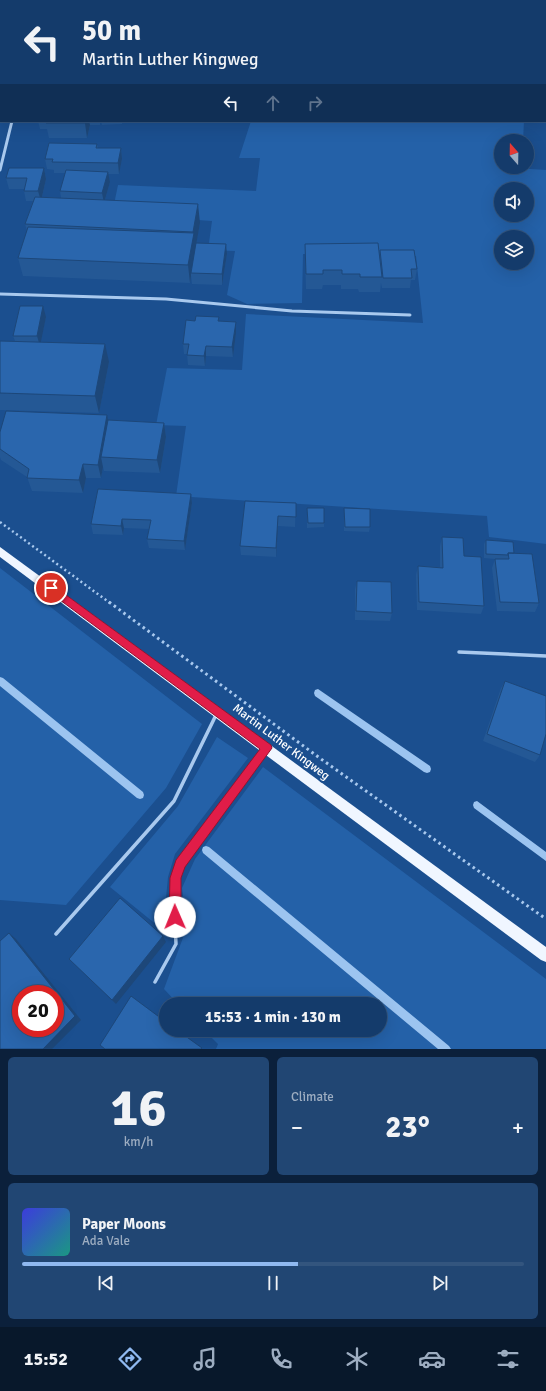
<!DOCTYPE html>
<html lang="en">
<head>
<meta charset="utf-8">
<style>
  body { margin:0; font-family:Signika,sans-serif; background:#214673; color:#f1f3f6; height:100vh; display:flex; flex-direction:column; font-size:15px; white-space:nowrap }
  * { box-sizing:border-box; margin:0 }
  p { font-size:13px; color:#9dadc1 }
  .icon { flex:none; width:22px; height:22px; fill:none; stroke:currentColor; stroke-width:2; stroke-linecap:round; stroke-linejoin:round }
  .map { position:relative; height:1049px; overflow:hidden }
  .side { display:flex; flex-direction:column; gap:8px; padding:8px; background:#0b203b; flex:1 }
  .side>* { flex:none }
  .top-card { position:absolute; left:0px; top:0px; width:546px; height:122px; box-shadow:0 4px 16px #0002,0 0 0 1px #33557e; background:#143b6b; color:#f1f3f6; overflow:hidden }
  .needle { width:26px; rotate:340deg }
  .controls { position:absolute; left:494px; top:134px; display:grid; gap:8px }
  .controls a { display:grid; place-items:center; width:40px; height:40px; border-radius:50%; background:#143b6b; box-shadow:0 4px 16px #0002,0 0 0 1px #33557e; font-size:20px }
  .speed { position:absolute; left:12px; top:985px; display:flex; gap:8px; font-size:20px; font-weight:700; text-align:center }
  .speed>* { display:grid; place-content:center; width:52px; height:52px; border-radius:50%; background:#143b6b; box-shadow:0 4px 16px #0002,0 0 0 1px #33557e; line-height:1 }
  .speed .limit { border:6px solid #d22; background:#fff; color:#111 }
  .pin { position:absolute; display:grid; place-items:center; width:34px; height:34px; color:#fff; margin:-17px; border:2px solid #fff; border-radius:50%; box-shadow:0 1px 4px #0007 }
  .me { position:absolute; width:44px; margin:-22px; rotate:359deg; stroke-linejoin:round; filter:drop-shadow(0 0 3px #0008) }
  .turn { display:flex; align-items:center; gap:14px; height:84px; padding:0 16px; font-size:18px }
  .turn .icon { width:52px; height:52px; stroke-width:2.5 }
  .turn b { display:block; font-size:28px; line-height:34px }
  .lanes { display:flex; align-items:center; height:38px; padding:0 16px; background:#0003; justify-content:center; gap:20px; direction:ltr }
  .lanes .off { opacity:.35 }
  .big { font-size:30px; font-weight:700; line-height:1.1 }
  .side .widget { flex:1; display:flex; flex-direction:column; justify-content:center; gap:6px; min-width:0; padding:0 14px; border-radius:6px; background:#214673 }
  .side .dial { align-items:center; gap:0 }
  .dial b { font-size:52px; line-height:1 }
  .song { display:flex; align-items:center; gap:12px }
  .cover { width:48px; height:48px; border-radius:6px; background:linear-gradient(135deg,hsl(240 70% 55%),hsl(170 70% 35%)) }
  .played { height:4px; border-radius:2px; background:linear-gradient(90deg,#90b9f0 55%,#33557e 55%) }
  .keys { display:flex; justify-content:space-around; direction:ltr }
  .heat { display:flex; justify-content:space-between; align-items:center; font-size:22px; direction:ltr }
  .side .tiles { flex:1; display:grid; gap:8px; grid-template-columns:1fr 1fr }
  .widget:last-child { grid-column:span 2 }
  .trip { position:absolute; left:159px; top:997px; width:228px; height:40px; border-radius:20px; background:#143b6b; box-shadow:0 4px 16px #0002,0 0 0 1px #33557e; font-weight:700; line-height:40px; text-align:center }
  .menu { display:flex; height:64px; justify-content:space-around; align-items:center; background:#08182b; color:#9dadc1 }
  .menu .icon { width:28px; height:28px }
  .menu .active { color:#90b9f0 }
  .menu b { font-size:18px; color:#f1f3f6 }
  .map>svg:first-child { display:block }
</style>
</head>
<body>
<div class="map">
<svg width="546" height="1049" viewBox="0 0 546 1049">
  <rect width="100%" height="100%" fill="#1b4f8f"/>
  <path fill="#2461a8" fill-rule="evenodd" d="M 48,0 L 546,0 L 546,54 L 545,1 Z
    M 251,121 L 524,121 L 523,141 L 501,141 L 501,167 L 546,170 L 546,544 L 489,537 L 487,516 L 176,496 L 186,426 L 156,425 L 167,368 L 242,370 L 246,314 L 423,323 L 416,256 L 303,254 L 302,303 L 247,304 L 227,295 L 235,251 L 208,250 L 212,221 L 112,214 L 118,185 L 256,191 L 260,158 L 239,158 ZM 501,189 L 527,189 L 527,215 L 501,215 ZM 501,237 L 527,237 L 527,263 L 501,263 Z
    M 0,568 L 202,724 L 166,788 L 66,905 L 0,900 Z
    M 217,737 L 248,758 L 175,854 L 168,877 L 163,930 L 110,887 L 178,806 Z
    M 263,767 L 546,979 L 546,1049 L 216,1049 L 218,1044 L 204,1030 L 380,1030 L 380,1004 L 178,1004 L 164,989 L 187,927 L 182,888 L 195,859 Z"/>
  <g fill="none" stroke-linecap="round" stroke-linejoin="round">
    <path fill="#9cc4f0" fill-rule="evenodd" d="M 0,677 L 3,678 L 143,792 L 144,795 L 143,798 L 140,799 L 137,798 L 0,686 Z
      M 318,689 L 430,766 L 431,769 L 430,772 L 427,773 L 424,772 L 315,696 L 314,693 L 315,690 Z
      M 477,801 L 546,852 L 546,861 L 474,808 L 473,805 L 474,802 Z
      M 206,846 L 209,847 L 449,1046 L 451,1049 L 438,1049 L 203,853 L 202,850 L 203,847 Z"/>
    <path stroke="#a9c9ee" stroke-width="2.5" stroke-dasharray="2 3" stroke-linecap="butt" d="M 0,522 L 110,603"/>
    <path stroke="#a9c9ee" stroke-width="3" stroke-dasharray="2.5 3.5" stroke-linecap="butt" d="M 109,602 L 321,759 L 546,919"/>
    <path stroke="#a9c9ee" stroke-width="3" d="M 0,294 L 166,299 L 292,311 L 410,315"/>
    <path stroke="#a9c9ee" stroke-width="3.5" d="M 459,652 L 546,656
      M 56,934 L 174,801 L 216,715
      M 155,982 L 176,944 L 174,903 L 175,878 L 180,864 L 265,751"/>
    <path stroke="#a9c9ee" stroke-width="3" d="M 0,170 L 12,121"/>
    <path fill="#f0f6ff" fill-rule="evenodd" d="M 0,547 L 546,947 L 546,962 L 541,960 L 0,557 Z"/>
  </g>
  <path fill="#245895" d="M 38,121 L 100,121 L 100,125 L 90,125 L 87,138 L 49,138 L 47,129 L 40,129 Z
    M 101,121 L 122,121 L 122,124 L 102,125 Z
    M 97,144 L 98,148 L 121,148 L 122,159 L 119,174 L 108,174 L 110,182 L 105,200 L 200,223 L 196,243 L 227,254 L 222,285 L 192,284 L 191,276 L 190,283 L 23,276 L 18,258 L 27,231 L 25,224 L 33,201 L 26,201 L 24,191 L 24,189 L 9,189 L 6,178 L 44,168 L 46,179 L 42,197 L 61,198 L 60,191 L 66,173 L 54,173 L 54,170 L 47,169 L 45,159 Z
    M 305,244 L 379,254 L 380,250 L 417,269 L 415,280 L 411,280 L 410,288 L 382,288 L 381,283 L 380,292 L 359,292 L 358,289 L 341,289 L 341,285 L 323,285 L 322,289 L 306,289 L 305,258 Z
    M 46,317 L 40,342 L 109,362 L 99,413 L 0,410 L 0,341 L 15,341 L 13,336 Z
    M 219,317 L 219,322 L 236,333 L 233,357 L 206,356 L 205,366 L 188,365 L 187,354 L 184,354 L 183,344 L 195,321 Z
    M 109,420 L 164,423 L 166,437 L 160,473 L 104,471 L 103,467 L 101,478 L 86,478 L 83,493 L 32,491 L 27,477 L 1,460 L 0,457 L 0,432 Z
    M 191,494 L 192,503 L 185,550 L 149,548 L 147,539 L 149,529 L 124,528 L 123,535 L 93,534 L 91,524 Z
    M 245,501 L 296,503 L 295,527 L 278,526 L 276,557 L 241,555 L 240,546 Z
    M 307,508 L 324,523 L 324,527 L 307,528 Z
    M 344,508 L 370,527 L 369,532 L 344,531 Z
    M 442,537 L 464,556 L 484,606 L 481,614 L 417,610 L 416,575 L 418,566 L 440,567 L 440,546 Z
    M 486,540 L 514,553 L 539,603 L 535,612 L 497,611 L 492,568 L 495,559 L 484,558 L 484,544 Z
    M 357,581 L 392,613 L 390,621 L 355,620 L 355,589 Z
    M 505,681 L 540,755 L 535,762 L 483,741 L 501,688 Z"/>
  <path fill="#1d4779" d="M 85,121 L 89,121 L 90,125 L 87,138 L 85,123 Z
    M 121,148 L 122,159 L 119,174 L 118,163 Z
    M 44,168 L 46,179 L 41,201 L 38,191 Z
    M 108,172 L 110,182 L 104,203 L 102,193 Z
    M 198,204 L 200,223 L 191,273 L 191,276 L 190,283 L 188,265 L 193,235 L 193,232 Z
    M 226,244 L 227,254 L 222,285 L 222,274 Z
    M 43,306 L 46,317 L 40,346 L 37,336 Z
    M 236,322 L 236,333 L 233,357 L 232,347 Z
    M 105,344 L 109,362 L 99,413 L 95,396 Z
    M 206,346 L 206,356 L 205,366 L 204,356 Z
    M 107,415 L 110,429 L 101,457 L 103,467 L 101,478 L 98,465 Z
    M 164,423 L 166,437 L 160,473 L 157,460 Z
    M 83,464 L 86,478 L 83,493 L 79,480 Z
    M 191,494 L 192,503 L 185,550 L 184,541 Z
    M 278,516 L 278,526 L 276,557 L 276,548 Z
    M 122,519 L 124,528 L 123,535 L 121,526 Z
    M 9,933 L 16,939 L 81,1020 L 52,1049 L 43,1049 Z
    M 163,936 L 166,942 L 116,1004 L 112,1000 Z"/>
  <path fill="#2a66ad" stroke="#1d4779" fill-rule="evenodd" d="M 46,121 L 85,121 L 85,123 L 46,123 Z
    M 49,143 L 97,144 L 96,148 L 121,148 L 118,163 L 52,162 L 53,159 L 45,159 Z
    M 9,168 L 44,168 L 38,191 L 24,191 L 27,178 L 6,178 Z
    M 66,170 L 108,172 L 102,193 L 60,191 Z
    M 35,197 L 198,204 L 193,232 L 25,224 Z
    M 28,227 L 194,233 L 188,265 L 18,258 Z
    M 196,243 L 226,244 L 222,274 L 191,273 Z
    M 378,243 L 382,277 L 360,277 L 360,274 L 342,274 L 342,270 L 323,270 L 323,274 L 306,274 L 305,244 Z
    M 380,250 L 414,250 L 417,269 L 411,269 L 412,278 L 383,278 Z
    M 20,306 L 43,306 L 37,336 L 13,336 Z
    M 196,316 L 219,317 L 218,321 L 236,322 L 232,347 L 206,346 L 204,356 L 187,355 L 189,344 L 183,344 L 186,320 L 195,321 Z
    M 0,341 L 105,344 L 95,396 L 0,393 Z
    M 6,411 L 107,415 L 98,465 L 83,464 L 79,480 L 27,478 L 29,469 L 0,449 L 0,432 Z
    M 108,420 L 164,423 L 157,460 L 101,457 Z
    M 98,489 L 191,494 L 184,541 L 147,539 L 151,520 L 122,519 L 121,526 L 91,524 Z
    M 245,501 L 296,503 L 296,517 L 278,516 L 276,548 L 240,546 Z
    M 307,508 L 324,508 L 324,523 L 308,523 Z
    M 344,508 L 370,509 L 370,527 L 345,527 Z
    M 442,537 L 463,538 L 464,556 L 481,557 L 484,606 L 419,602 L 418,566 L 443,568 Z
    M 486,540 L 513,542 L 514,553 L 508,553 L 508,555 L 486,554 Z
    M 508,553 L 532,554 L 539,603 L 500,602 L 495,559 L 509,559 Z
    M 357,581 L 391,582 L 392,613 L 356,611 Z
    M 505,681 L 546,696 L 546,734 L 540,755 L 487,734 Z
    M 120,898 L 163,936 L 112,1000 L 69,959 Z
    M 9,933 L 75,1016 L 43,1049 L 0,1049 L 0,941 ZM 21,994 L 55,994 L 55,1028 L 21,1028 Z
    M 131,996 L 166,1022 L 166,1030 L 177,1030 L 202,1048 L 201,1049 L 105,1049 L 100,1045 Z"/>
  <path fill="#e11d48" stroke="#92132f" d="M 51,584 L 271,745 L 272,748 L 185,867 L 181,878 L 181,917 L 179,921 L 175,923 L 171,921 L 169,917 L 170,878 L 176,860 L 260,749 L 48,591 L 47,588 L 48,586 Z"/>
  <g text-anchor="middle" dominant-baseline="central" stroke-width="4" stroke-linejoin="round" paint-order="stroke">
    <g font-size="12" fill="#fff" stroke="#1b4f8f">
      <text transform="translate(281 742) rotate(37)">Martin Luther Kingweg</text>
    </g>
  </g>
</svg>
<div class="controls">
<a><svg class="needle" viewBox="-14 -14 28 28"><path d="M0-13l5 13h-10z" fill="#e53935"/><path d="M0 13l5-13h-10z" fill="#9dadc1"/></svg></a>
<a><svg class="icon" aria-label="sound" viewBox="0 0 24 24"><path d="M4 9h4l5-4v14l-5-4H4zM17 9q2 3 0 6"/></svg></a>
<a><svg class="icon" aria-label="layers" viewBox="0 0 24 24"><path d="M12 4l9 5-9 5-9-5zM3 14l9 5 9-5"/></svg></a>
</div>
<div class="speed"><div class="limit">20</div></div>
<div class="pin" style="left:51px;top:588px;background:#d93025"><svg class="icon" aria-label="arrive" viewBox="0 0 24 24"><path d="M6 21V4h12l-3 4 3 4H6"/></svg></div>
<svg class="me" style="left:175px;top:917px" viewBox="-20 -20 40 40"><circle r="19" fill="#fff"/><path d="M0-13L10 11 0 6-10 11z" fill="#e11d48"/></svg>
<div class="trip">15:53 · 1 min · 130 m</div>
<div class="top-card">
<div class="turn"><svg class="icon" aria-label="left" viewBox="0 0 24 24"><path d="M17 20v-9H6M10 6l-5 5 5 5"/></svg><div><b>50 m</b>Martin Luther Kingweg</div></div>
<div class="lanes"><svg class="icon" aria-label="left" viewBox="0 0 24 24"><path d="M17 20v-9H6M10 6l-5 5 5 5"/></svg><svg class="icon off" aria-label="ahead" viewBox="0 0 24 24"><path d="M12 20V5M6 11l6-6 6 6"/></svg><svg class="icon off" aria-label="right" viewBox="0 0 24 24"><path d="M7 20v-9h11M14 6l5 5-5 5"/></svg></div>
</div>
</div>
<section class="side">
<div class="tiles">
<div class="widget dial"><b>16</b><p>km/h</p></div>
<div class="widget"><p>Climate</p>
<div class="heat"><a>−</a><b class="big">23°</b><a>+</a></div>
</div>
<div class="widget">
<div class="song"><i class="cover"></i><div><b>Paper Moons</b><p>Ada Vale</p></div></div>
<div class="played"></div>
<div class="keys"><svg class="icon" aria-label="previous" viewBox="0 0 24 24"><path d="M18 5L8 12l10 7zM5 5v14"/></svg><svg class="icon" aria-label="pause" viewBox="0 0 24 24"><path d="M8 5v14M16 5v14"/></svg><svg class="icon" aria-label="next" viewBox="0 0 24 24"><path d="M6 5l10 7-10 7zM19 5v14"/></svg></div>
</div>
</div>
</section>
<nav class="menu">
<b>15:52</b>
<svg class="icon active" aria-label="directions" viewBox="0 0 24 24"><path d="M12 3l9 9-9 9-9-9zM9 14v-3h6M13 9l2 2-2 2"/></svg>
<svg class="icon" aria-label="music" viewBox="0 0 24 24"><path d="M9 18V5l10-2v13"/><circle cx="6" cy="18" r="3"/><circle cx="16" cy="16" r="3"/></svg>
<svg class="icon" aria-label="phone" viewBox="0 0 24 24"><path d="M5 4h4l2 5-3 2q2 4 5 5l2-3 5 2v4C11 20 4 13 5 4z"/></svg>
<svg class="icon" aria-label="climate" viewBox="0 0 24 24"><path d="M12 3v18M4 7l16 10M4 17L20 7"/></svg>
<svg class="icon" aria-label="car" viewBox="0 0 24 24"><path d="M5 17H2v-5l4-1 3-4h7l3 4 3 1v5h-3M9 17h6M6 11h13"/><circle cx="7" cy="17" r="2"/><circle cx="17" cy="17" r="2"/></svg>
<svg class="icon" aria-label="filters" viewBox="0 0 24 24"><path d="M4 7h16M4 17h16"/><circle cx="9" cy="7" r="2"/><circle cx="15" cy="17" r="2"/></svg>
</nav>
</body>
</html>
